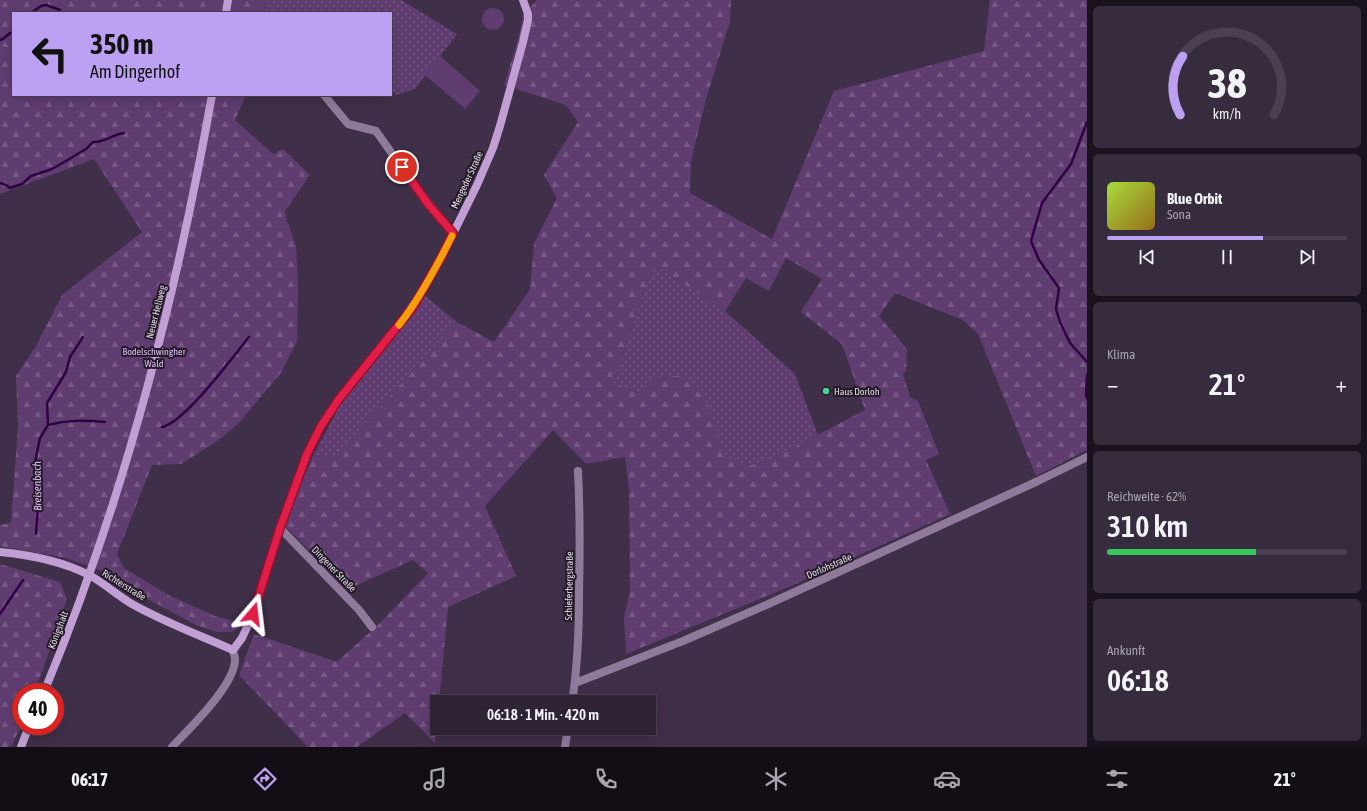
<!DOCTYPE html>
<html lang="de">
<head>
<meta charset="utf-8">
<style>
  body { margin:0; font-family:"Asap Condensed",sans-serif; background:#372b3e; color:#f1f3f6; height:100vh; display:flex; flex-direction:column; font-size:15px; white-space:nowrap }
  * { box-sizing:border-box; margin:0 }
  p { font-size:13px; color:#a7a4ad }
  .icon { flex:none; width:22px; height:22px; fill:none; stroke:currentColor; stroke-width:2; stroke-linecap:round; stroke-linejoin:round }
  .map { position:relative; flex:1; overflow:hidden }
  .details { display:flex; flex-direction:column; gap:6px; padding:6px; background:#1a131e; width:280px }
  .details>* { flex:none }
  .banner { position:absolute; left:12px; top:12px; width:380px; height:84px; border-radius:0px; box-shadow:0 4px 16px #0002,0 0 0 1px #4a4051; background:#bca0f2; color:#111; overflow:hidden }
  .speed { position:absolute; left:12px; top:683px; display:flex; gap:8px; font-size:20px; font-weight:700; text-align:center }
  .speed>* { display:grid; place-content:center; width:52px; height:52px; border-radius:50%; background:#2f2336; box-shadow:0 4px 16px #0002,0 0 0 1px #4a4051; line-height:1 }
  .speed .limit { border:6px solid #d22; background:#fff; color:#111 }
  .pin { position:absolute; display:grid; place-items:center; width:34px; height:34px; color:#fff; margin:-17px; border:2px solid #fff; border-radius:50%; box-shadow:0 1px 4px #0007 }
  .me { position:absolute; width:44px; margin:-22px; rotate:17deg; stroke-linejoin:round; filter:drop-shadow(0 0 3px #0008) }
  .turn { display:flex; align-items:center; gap:14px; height:84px; padding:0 12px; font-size:18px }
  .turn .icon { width:52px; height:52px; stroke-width:2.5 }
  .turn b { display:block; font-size:28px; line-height:34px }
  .big { font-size:30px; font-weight:600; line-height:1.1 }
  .details .card { flex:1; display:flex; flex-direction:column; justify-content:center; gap:6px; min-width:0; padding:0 14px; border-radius:6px; background:#372b3e }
  .details .dial { align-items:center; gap:0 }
  .dial svg { height:104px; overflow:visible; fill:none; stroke:#4a4051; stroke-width:7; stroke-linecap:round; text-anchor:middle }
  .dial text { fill:#f1f3f6; stroke:none }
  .song { display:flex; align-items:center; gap:12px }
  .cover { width:48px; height:48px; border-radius:6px; background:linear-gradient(135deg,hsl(80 70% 55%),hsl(40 70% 35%)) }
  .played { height:4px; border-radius:2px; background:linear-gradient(90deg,#bca0f2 65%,#4a4051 65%) }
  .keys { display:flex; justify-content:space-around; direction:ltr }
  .heat { display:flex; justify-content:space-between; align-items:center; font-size:22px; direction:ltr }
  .charge { height:6px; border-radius:3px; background:linear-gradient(90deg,#34c759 62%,#4a4051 0) }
  .trip { position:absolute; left:430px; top:695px; width:226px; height:40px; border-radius:0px; background:#2f2336; box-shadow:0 4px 16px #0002,0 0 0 1px #4a4051; font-weight:600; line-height:40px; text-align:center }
  .tab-bar { display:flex; height:64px; justify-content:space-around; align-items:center; background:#130e16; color:#a7a4ad }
  .tab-bar .icon { width:28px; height:28px }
  .tab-bar .on { color:#bca0f2 }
  .tab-bar b { font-size:18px; color:#f1f3f6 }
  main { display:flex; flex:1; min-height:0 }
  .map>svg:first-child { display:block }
</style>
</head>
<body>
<main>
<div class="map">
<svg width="1087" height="747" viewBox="0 0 1087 747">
  <defs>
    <pattern id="grass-dots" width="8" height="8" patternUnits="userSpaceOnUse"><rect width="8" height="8" fill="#5f3d71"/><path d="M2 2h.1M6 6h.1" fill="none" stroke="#765885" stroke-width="1.8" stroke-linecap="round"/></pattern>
    <pattern id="forest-firs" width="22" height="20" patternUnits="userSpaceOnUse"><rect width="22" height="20" fill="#5f3d71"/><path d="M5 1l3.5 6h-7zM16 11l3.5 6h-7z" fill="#765885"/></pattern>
  </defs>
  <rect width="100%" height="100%" fill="#3f2f48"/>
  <path fill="url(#grass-dots)" d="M 266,0 L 401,0 L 457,34 L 415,89 L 396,95 L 391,90 L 391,13 L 264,13 Z
    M 655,265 L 725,311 L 795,374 L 818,435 L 768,461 L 750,465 L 731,461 L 723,453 L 715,431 L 649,381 L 640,393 L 613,383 L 647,282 Z
    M 418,290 L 457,322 L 334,458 L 313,456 L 337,411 L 331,406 L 385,337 Z"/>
  <path fill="url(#forest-firs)" fill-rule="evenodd" d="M 0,0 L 266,0 L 264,13 L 13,13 L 13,95 L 246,95 L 235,120 L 273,154 L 283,149 L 310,175 L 285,211 L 287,221 L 296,246 L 298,286 L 297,341 L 281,373 L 238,424 L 216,442 L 181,464 L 152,465 L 117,554 L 124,568 L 170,596 L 215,616 L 237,622 L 240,627 L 232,632 L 217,632 L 196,625 L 140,595 L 109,573 L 66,558 L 0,546 L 0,525 L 11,523 L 18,426 L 16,376 L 36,346 L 62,295 L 142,232 L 94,159 L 0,194 Z
    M 537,0 L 731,0 L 730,21 L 706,99 L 691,162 L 690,193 L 772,239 L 834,91 L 984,51 L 990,0 L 1087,0 L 1087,450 L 1036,476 L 978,334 L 963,320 L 895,293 L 879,316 L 907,349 L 906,371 L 903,374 L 910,397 L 918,401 L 939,454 L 926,460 L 950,514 L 791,586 L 626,654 L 624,617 L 630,591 L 629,491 L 625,457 L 586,464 L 553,430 L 485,506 L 516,576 L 448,607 L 439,702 L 437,702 L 435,743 L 405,713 L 357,747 L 308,747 L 239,675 L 254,634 L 337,662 L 380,623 L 428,573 L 413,560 L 348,589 L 285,526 L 299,489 L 313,456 L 334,458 L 457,322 L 494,342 L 530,289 L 534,243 L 557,198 L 544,175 L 578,122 L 566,105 L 504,85 L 519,36 L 523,15 ZM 786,258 L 822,279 L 801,312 L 842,344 L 865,410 L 768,461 L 750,465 L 731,461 L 723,453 L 707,403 L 692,383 L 679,376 L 663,376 L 649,381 L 640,393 L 613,383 L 647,282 L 655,265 L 725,311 L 746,278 L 769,291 Z
    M 0,564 L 60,582 L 67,599 L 35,692 L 21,692 L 21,726 L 11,747 L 0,747 Z"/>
  <path fill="#5f3d71" d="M482 19a11 11 0 1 1 22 0a11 11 0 1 1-22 0Z
    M 440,56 L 480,91 L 465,109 L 425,75 Z"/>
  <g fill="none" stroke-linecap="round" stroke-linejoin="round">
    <path stroke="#310045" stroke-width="2.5" d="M 31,13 L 41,6 L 46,5 L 60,10
      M 0,40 C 6,39 7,33 13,32
      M 1087,122 L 1071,164 L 1042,203 L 1031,241 L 1039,260 L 1059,288 L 1056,309 L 1060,322 L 1070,343 L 1087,362
      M 0,183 L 6,185 L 10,188 L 22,184 L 31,176 L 52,169 L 66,161 L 86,149 L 93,142 C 105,143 113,134 124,133
      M 1087,375 L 1086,395 L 1087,398
      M 48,425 L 47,403 L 66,372 L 70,357 L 83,337
      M 162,427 C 185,422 232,358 249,337
      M 36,534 L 38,506 L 35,462 L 40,438 L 48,425 C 68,420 84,420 105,422
      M 0,614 L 23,580"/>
    <path stroke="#8f7a9c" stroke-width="8" d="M 324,95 L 348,124 L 376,131 L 417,189 L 453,233
      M 280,528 L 359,610 L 372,627
      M 575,683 L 683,641 L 764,606 L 1038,481 L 1087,457
      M 572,702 C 578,666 579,629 579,593 C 580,552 580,511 578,471
      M 172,747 C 189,729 236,684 235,659 C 235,656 233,652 233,650
      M 565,747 L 568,728"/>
    <path stroke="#c19fd5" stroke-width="8" d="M 226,13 L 228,0
      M 0,552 C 30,555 62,561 89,575 C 104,583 117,595 132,604 C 164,622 199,635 233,650 L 242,638 L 253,614 L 280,528 L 307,454 L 321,426 L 339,399 L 413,307 L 442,256 L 477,185 L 493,148 L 500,126 L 523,42 L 528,20 L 528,14 L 523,0
      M 44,692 C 124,501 176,298 212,95
      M 21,747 L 29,726"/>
  </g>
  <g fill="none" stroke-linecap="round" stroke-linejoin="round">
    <defs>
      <path id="route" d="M 253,614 L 280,528 L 307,454 L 321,426 L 339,399 L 413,307 L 442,256 L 453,233 L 428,204 L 402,167"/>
    </defs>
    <use href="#route" stroke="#92132f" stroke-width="10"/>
    <use href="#route" stroke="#e11d48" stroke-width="7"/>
    <path stroke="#f59e0b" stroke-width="7" d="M 399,325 C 420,298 436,268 452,236"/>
  </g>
  <circle fill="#49d49c" stroke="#221b26" stroke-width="1.5" cx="826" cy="391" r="4"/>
  <g text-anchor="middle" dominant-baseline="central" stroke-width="4" stroke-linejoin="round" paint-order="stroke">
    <g font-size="10" fill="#e1d7e7" stroke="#221b26">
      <text transform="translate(467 180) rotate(-65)">Mengeder Straße</text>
      <text transform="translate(156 312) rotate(-76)">Neuer Hellweg</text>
      <text transform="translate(829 566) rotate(-24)">Dorlohstraße</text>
      <text transform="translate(334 569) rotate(46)">Dingener Straße</text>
      <text transform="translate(124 585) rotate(32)">Richterstraße</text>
      <text transform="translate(569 586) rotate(-89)">Schieferbergstraße</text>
      <text transform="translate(58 630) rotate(-69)">Königshalt</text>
    </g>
    <g font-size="10" fill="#e4befb" stroke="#221b26">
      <text x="154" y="351">Bodelschwingher<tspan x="154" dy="12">Wald</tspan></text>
    </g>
    <g font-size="10" fill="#e1d7e7" stroke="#221b26" text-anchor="start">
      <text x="834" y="391">Haus Dorloh</text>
    </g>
    <g font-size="11" font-style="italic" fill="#e8c1fe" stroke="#221b26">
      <text transform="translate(37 486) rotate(-91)">Breisenbach</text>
    </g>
  </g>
</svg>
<div class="speed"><div class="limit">40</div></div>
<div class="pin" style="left:402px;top:167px;background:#d93025"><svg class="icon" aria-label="arrive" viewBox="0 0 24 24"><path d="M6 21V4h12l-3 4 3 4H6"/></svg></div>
<svg class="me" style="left:253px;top:614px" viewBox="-20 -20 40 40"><path d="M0-17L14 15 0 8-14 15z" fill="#e11d48" stroke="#fff" stroke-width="4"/></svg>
<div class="trip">06:18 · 1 Min. · 420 m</div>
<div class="banner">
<div class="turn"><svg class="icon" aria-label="left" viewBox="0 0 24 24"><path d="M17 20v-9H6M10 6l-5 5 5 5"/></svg><div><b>350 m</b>Am Dingerhof</div></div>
</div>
</div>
<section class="details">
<div class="card dial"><svg viewBox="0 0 100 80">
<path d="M14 69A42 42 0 1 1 86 69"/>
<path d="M14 69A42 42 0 0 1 16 24" stroke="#bca0f2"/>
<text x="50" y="56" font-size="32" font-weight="700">38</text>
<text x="50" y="72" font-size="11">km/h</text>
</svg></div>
<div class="card">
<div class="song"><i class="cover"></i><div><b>Blue Orbit</b><p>Sona</p></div></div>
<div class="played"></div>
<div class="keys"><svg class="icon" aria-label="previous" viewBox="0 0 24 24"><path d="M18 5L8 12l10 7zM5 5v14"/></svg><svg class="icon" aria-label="pause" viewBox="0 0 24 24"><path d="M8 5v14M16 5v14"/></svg><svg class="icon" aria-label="next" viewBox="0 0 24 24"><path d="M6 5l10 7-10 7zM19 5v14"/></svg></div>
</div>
<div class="card"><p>Klima</p>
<div class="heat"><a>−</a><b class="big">21°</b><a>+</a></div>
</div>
<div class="card"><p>Reichweite · 62%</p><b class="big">310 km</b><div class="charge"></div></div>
<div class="card"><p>Ankunft</p><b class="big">06:18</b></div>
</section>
</main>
<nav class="tab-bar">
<b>06:17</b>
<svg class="icon on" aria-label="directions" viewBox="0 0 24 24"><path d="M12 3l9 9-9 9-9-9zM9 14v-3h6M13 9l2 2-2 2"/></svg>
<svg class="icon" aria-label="music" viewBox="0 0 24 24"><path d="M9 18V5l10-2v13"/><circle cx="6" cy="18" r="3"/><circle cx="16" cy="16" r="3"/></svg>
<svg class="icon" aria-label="phone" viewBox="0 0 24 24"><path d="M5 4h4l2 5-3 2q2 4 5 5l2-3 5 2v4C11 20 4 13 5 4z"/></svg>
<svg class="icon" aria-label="climate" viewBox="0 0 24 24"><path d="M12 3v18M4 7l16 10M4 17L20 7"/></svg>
<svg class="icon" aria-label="car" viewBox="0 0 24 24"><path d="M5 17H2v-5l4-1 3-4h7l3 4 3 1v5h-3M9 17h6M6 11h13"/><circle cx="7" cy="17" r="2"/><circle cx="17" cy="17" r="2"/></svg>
<svg class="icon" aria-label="filters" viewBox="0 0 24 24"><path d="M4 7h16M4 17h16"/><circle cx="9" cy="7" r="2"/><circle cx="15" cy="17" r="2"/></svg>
<b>21°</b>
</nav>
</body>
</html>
